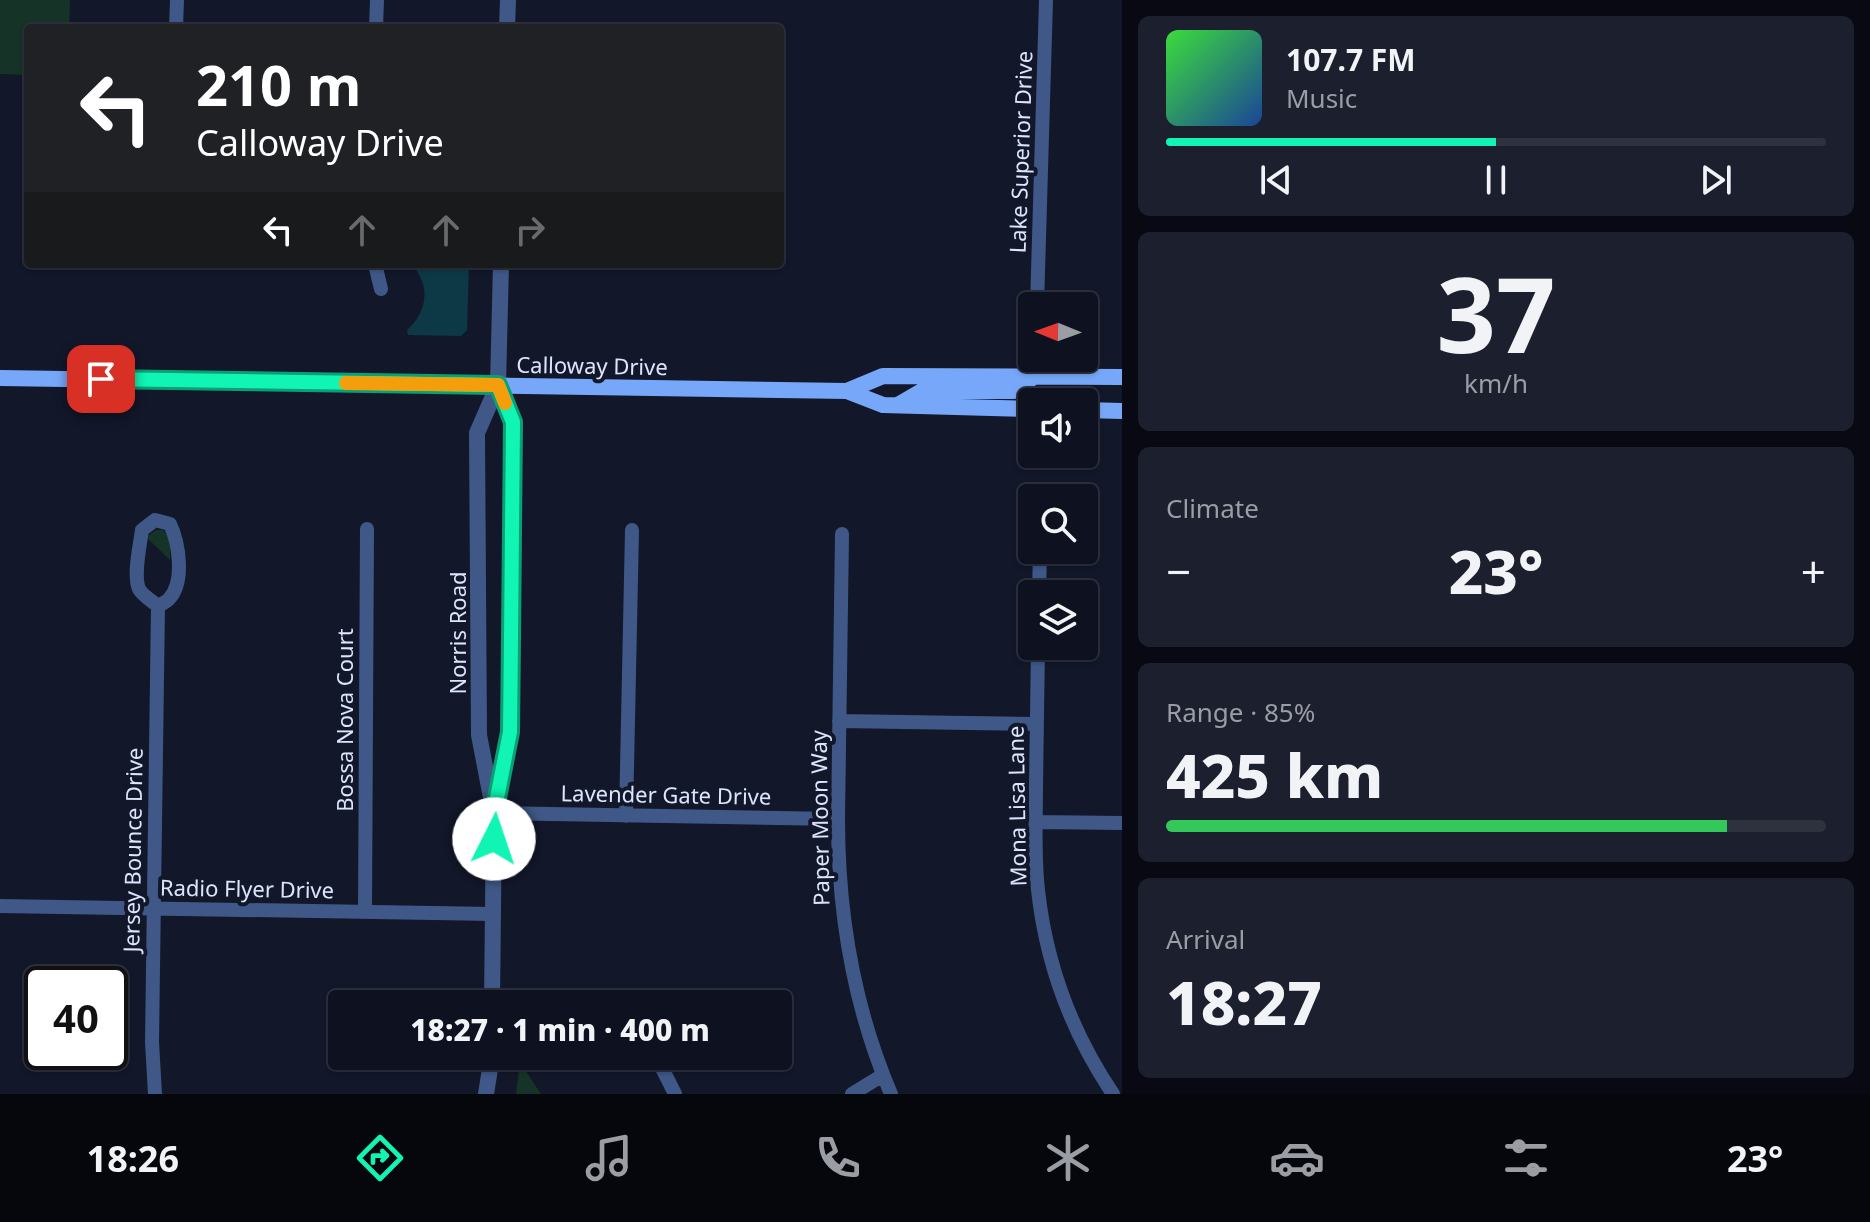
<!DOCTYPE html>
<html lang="en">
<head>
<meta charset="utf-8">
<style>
  body { margin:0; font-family:"Noto Sans",sans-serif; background:#1c1f2d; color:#f1f3f6; height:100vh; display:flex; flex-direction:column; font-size:30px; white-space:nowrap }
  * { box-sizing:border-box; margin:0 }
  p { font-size:26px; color:#9b9da5 }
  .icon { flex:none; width:44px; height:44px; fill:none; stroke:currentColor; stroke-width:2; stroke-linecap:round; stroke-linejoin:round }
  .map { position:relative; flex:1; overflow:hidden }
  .details { display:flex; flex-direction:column; gap:16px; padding:16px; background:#080912; width:748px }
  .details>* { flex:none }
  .top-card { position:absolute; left:24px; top:24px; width:760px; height:244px; border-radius:8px; box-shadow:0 2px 6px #0004,0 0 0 2px #2e313e; background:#202124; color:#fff; overflow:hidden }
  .needle { width:52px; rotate:271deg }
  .buttons { position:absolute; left:1018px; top:292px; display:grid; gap:16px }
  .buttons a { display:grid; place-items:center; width:80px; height:80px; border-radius:8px; background:#0e1120; box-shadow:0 2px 6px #0004,0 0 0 2px #2e313e; font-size:40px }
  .speed { position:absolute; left:24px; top:966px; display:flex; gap:16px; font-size:40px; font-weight:700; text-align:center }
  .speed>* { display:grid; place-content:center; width:104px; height:104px; border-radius:50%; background:#0e1120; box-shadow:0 2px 6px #0004,0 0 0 2px #2e313e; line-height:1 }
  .speed .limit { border:4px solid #111; border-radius:12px; background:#fff; color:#111 }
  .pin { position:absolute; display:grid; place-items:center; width:68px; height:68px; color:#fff; margin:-34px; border-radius:16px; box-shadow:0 4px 12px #0006 }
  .me { position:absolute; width:88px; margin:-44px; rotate:4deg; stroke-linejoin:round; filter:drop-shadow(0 0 6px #0008) }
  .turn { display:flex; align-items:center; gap:28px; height:168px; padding:0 40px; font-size:36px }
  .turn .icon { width:104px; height:104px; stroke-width:2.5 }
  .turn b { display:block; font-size:56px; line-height:68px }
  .lanes { display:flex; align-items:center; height:76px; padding:0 40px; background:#0003; justify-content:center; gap:40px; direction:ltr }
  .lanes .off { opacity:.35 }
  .big { font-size:60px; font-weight:800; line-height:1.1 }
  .details .tile { flex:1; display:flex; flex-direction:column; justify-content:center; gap:12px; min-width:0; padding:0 28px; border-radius:12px; background:#1c1f2d }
  .details .dial { align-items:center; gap:0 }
  .dial b { font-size:104px; line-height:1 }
  .song { display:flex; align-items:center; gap:24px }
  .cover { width:96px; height:96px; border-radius:12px; background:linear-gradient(135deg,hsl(120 70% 55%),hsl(220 70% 35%)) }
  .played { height:8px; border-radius:4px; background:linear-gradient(90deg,#10f5b3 50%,#2e313e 50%) }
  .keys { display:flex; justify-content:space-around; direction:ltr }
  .heat { display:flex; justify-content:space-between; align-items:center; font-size:44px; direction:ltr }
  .charge { height:12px; border-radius:6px; background:linear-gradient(90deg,#34c759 85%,#2e313e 0) }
  .trip { position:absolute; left:328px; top:990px; width:464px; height:80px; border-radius:8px; background:#0e1120; box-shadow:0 2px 6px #0004,0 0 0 2px #2e313e; font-weight:800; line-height:80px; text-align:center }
  .dock { display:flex; height:128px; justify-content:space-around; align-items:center; background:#06070d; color:#9b9da5 }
  .dock .icon { width:56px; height:56px }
  .dock .selected { color:#10f5b3 }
  .dock b { font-size:36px; color:#f1f3f6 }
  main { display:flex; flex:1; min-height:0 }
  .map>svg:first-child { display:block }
</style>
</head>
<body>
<main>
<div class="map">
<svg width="1122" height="1094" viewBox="0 0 1122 1094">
  <rect width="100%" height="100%" fill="#12172a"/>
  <path fill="#153327" d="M 0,0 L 70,0 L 69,28 L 28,28 L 28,75 L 0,74 Z
    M 156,530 L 163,530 L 170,538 L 170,560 L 148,539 L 149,535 Z
    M 520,1062 L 541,1094 L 516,1094 Z"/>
  <path fill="#0d3947" d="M 411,264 L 469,264 L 467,330 L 461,336 L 408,335 L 407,330 C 428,312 431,284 411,264 Z"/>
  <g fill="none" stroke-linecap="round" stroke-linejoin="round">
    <path stroke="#3f5887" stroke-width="14" d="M 176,28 L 177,0
      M 376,28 L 377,0
      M 375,264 L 381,289
      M 1037,306 L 1046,0
      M 1035,376 L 1036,358
      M 155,520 L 170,524 C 179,543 185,582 169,599 C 166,602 162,604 158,606 C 152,601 143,596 139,589 C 133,575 140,545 142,530 Z
      M 842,534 L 838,819 C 838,915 853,1005 891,1094
      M 1039,594 L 1040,550
      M 1038,646 C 1037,693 1037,740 1036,786 C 1036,821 1034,856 1038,890 C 1046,963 1072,1033 1113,1094
      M 839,721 L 1037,724
      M 494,813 L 838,819
      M 626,816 L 632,530
      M 1036,822 L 1122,823
      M 0,906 L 493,914
      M 365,912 L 367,529
      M 656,1056 L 675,1094
      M 155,1094 L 152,1042 L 158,606
      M 852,1094 L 883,1075"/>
    <path stroke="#3f5887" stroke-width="16" d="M 507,28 L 508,0
      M 496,804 L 510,732 L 513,422 L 498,385
      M 492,1004 L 494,813 L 479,735 L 477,433 L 498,385 L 501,264
      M 486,1094 L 492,1056"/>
    <path stroke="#77a7f9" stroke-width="16" d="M 0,378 L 847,391 L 883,405 L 1032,409
      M 847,391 L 883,376 L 1122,377
      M 898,405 L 922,391 L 1014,391 L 1035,376
      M 1084,410 L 1122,411"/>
  </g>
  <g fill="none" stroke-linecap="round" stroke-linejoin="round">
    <defs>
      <path id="route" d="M 101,379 L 498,385 L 513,422 L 511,639 L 510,732 L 494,813 L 494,839"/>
    </defs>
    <use href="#route" stroke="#0a9f74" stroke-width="20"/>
    <use href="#route" stroke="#10f5b3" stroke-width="14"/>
    <path stroke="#f59e0b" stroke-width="14" d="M 346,383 L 498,385 L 505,403"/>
  </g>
  <g text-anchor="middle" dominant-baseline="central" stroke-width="8" stroke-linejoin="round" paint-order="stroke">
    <g font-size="22" fill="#dce5fe" stroke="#12172a">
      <text transform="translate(1020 152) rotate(-88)">Lake Superior Drive</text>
      <text transform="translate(592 365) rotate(1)">Calloway Drive</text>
      <text transform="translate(457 633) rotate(-90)">Norris Road</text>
      <text transform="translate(344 720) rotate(-90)">Bossa Nova Court</text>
      <text transform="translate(666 794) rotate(1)">Lavender Gate Drive</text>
      <text transform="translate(1016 806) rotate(-91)">Mona Lisa Lane</text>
      <text transform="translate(819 818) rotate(-91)">Paper Moon Way</text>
      <text transform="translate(132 850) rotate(-89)">Jersey Bounce Drive</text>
      <text transform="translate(247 888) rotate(1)">Radio Flyer Drive</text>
    </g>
  </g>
</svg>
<div class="buttons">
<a><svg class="needle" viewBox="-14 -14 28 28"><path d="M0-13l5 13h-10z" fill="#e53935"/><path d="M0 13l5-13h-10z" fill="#9b9da5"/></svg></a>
<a><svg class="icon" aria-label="sound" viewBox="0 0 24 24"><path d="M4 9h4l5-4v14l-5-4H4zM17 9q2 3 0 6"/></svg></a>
<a><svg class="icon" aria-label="search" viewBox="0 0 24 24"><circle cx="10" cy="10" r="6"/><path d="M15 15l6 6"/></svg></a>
<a><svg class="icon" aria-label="layers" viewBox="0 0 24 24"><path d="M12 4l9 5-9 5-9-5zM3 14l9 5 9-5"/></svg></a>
</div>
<div class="speed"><div class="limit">40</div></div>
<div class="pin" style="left:101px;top:379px;background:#d93025"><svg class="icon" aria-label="arrive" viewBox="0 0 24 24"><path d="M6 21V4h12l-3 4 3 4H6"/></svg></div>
<svg class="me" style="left:494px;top:839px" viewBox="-20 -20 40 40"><circle r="19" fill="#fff"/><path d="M0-13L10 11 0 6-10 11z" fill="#10f5b3"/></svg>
<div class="trip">18:27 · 1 min · 400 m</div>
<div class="top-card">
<div class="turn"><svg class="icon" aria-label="left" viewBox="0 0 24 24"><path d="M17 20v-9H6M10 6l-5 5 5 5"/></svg><div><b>210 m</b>Calloway Drive</div></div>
<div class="lanes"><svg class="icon" aria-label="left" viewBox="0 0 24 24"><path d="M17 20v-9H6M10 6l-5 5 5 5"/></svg><svg class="icon off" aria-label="ahead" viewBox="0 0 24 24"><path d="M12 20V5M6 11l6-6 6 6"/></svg><svg class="icon off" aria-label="ahead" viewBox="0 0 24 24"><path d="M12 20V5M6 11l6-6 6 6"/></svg><svg class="icon off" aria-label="right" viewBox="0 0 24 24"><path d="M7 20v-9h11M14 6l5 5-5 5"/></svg></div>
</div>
</div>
<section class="details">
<div class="tile">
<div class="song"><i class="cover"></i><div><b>107.7 FM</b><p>Music</p></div></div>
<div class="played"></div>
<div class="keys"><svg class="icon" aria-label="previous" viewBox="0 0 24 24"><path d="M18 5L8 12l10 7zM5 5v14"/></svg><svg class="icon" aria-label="pause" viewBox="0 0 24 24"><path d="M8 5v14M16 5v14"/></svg><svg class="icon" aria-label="next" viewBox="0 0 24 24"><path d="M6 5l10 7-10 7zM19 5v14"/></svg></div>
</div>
<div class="tile dial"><b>37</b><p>km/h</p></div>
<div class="tile"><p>Climate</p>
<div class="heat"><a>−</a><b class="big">23°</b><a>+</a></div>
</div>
<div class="tile"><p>Range · 85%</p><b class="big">425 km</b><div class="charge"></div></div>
<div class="tile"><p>Arrival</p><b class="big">18:27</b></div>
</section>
</main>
<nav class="dock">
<b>18:26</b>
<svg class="icon selected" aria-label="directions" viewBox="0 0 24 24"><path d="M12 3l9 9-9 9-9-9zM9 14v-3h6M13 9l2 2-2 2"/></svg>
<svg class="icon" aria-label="music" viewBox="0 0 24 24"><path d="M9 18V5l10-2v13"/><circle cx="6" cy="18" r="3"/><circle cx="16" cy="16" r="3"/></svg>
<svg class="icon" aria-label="phone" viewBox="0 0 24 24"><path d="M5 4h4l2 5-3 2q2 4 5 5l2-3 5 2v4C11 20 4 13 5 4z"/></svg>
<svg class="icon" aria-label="climate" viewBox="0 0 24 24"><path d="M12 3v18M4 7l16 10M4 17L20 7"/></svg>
<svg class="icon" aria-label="car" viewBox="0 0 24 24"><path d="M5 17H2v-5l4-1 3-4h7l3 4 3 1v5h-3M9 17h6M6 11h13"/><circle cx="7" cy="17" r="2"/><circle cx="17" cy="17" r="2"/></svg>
<svg class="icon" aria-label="filters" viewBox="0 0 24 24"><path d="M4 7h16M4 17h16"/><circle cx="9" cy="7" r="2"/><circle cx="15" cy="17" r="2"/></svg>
<b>23°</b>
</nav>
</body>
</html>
